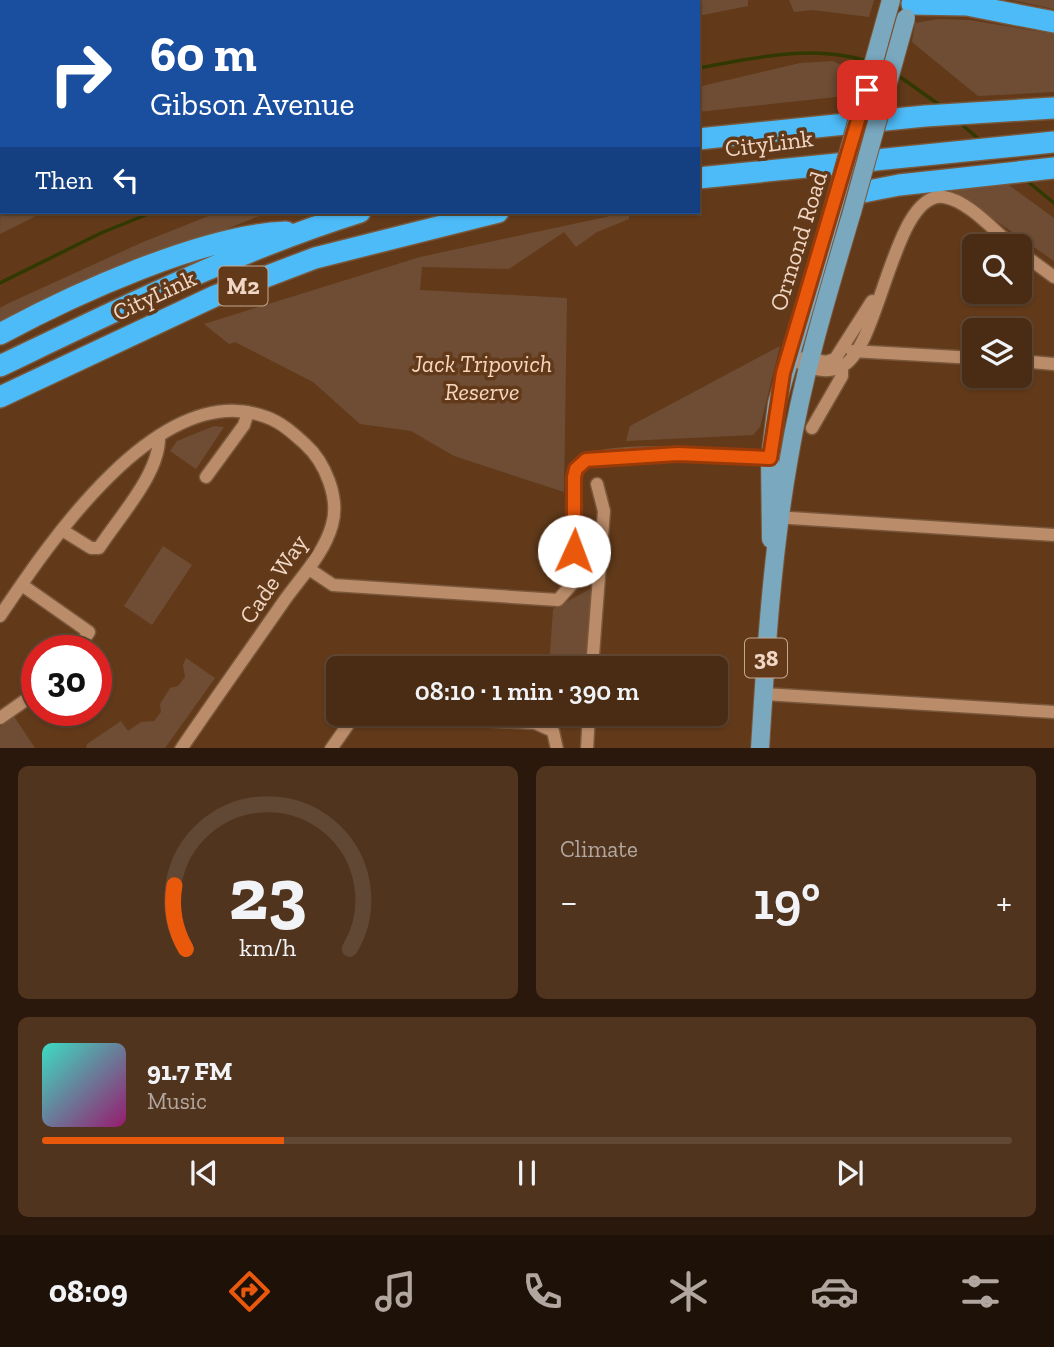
<!DOCTYPE html>
<html lang="en">
<head>
<meta charset="utf-8">
<style>
  body { margin:0; font-family:"Zilla Slab",serif; background:#51341d; color:#f1f3f6; height:100vh; display:flex; flex-direction:column; font-size:26px; white-space:nowrap }
  * { box-sizing:border-box; margin:0 }
  p { font-size:23px; color:#b2a7a0 }
  .icon { flex:none; width:38px; height:38px; fill:none; stroke:currentColor; stroke-width:2; stroke-linecap:round; stroke-linejoin:round }
  .map { position:relative; height:748px; overflow:hidden }
  .panel { display:flex; flex-direction:column; gap:18px; padding:18px; background:#29180b; flex:1 }
  .panel>* { flex:none }
  .guide { position:absolute; left:0px; top:0px; width:700px; height:214px; box-shadow:0 2px 5px #0004,0 0 0 2px #614834; background:#1a4fa0; color:#fff; overflow:hidden }
  .buttons { position:absolute; left:962px; top:234px; display:grid; gap:14px }
  .buttons a { display:grid; place-items:center; width:70px; height:70px; border-radius:10px; background:#4a2c14; box-shadow:0 2px 5px #0004,0 0 0 2px #614834; font-size:35px }
  .speed { position:absolute; left:21px; top:635px; display:flex; gap:14px; font-size:35px; font-weight:700; text-align:center }
  .speed>* { display:grid; place-content:center; width:91px; height:91px; border-radius:50%; background:#4a2c14; box-shadow:0 2px 5px #0004,0 0 0 2px #614834; line-height:1 }
  .speed .limit { border:10px solid #d22; background:#fff; color:#111 }
  .pin { position:absolute; display:grid; place-items:center; width:60px; height:60px; color:#fff; margin:-30px; border-radius:14px; box-shadow:0 4px 10px #0006 }
  .me { position:absolute; width:77px; margin:-38px; rotate:2deg; stroke-linejoin:round; filter:drop-shadow(0 0 5px #0008) }
  .turn { display:flex; align-items:center; gap:24px; height:147px; padding:0 35px; font-size:32px }
  .turn .icon { width:91px; height:91px; stroke-width:2.5 }
  .turn b { display:block; font-size:49px; line-height:60px }
  .then { display:flex; align-items:center; height:66px; padding:0 35px; background:#0003; gap:14px; font-size:26px }
  .big { font-size:52px; font-weight:600; line-height:1.1 }
  .panel .tile { flex:1; display:flex; flex-direction:column; justify-content:center; gap:10px; min-width:0; padding:0 24px; border-radius:10px; background:#51341d }
  .panel .dial { align-items:center; gap:0 }
  .dial svg { height:182px; overflow:visible; fill:none; stroke:#614834; stroke-width:7; stroke-linecap:round; text-anchor:middle }
  .dial text { fill:#f1f3f6; stroke:none }
  .song { display:flex; align-items:center; gap:21px }
  .cover { width:84px; height:84px; border-radius:10px; background:linear-gradient(135deg,hsl(170 70% 55%),hsl(320 70% 35%)) }
  .played { height:7px; border-radius:4px; background:linear-gradient(90deg,#ea580c 25%,#614834 25%) }
  .keys { display:flex; justify-content:space-around; direction:ltr }
  .heat { display:flex; justify-content:space-between; align-items:center; font-size:38px; direction:ltr }
  .panel .tiles { flex:1; display:grid; gap:18px; grid-template-columns:1fr 1fr }
  .tile:last-child { grid-column:span 2 }
  .trip { position:absolute; left:326px; top:656px; width:402px; height:70px; border-radius:10px; background:#4a2c14; box-shadow:0 2px 5px #0004,0 0 0 2px #614834; font-weight:600; line-height:70px; text-align:center }
  .tab-bar { display:flex; height:112px; justify-content:space-around; align-items:center; background:#1e1208; color:#b2a7a0 }
  .tab-bar .icon { width:49px; height:49px }
  .tab-bar .selected { color:#ea580c }
  .tab-bar b { font-size:32px; color:#f1f3f6 }
  .map>svg:first-child { display:block }
</style>
</head>
<body>
<div class="map">
<svg width="1054" height="749" viewBox="0 0 1054 749">
  <rect width="100%" height="100%" fill="#623a1a"/>
  <path fill="#6f4d34" d="M 319,0 L 487,0 L 487,2 L 320,2 Z
    M 604,0 L 748,0 L 748,6 L 698,16 L 698,2 Z
    M 789,0 L 874,0 L 869,17 L 813,10 L 794,12 Z
    M 1012,0 L 1054,0 L 1054,9 Z
    M 938,19 L 969,20 L 1054,34 L 1054,92 L 978,96 L 912,42 L 915,23 Z
    M 833,61 L 853,71 L 845,96 L 698,112 L 698,87 L 800,63 Z
    M 2,105 L 2,212 L 44,212 L 0,234 Z
    M 1006,183 L 1054,218 L 1054,261 L 952,190 Z
    M 219,212 L 269,212 L 140,263 L 0,327 L 0,308 L 9,303 L 143,242 Z
    M 629,212 L 629,219 L 597,232 L 576,247 L 564,232 L 509,269 L 422,267 L 420,290 L 567,298 L 564,492 L 454,456 L 411,431 L 360,424 L 313,382 L 235,342 L 229,344 L 204,324 L 420,257 Z
    M 780,346 L 760,427 L 753,435 L 626,441 L 630,426 Z
    M 214,426 L 224,427 L 196,469 L 170,451 L 177,441 Z
    M 163,546 L 192,565 L 152,625 L 124,606 Z
    M 592,588 L 587,668 L 549,668 L 553,609 Z
    M 186,658 L 215,678 L 165,748 L 86,748 L 87,744 L 121,721 L 128,731 L 141,722 L 154,721 L 161,712 L 160,704 L 170,688 L 178,686 L 185,677 L 183,665 Z
    M 545,714 L 584,714 L 583,723 L 545,720 Z
    M 13,715 L 35,748 L 0,749 L 0,727 Z"/>
  <g fill="none" stroke-linecap="round" stroke-linejoin="round">
    <path stroke="#323802" stroke-width="3.5" d="M 698,68 C 756,58 810,44 867,61
      M 896,74 L 941,106
      M 960,123 L 981,141
      M 1026,180 L 1054,203
      M 0,283 L 101,233 L 153,212"/>
    <defs>
      <path id="minor" d="M 502,0 L 502,2
        M 135,2 L 135,0
        M 227,2 L 228,0
        M 588,2 L 588,0
        M 1020,252 L 1054,277
        M 852,351 L 975,358
        M 788,357 C 805,366 825,377 844,365 C 881,343 894,190 944,197 C 969,201 995,232 1014,247
        M 804,358 L 826,362 L 835,359 L 872,301
        M 1020,361 L 1054,364
        M 812,428 L 842,376 L 842,366
        M 206,477 L 244,425 L 248,412
        M 775,517 L 1054,535
        M 62,530 L 91,548 L 99,548 C 119,517 160,473 159,437
        M 309,569 L 333,585 L 558,600 L 572,584 L 574,477 L 581,464 C 607,446 734,456 770,458
        M 22,585 L 89,632 L 76,651
        M 0,616 C 49,543 160,377 266,417 C 281,422 294,434 305,444 C 325,462 340,498 332,525 C 324,554 301,577 284,601 C 250,650 215,699 181,749
        M 592,668 L 604,511 L 597,484
        M 764,694 L 1054,712
        M 0,718 L 37,692
        M 331,749 L 354,716 L 371,714 L 535,723 L 553,731 L 557,749
        M 587,749 L 589,714"/>
      <path id="major" d="M 879,43 L 891,0
        M 771,539 L 770,458 L 777,403 L 831,215
        M 760,749 C 766,651 772,554 789,458 C 803,374 828,293 852,212"/>
      <path id="highway" d="M 912,4 L 967,5 L 1054,22
        M 698,139 L 925,116 L 1054,108
        M 698,178 L 1054,142
        M 858,193 L 899,185 L 1054,168
        M 0,334 C 74,294 203,235 286,232
        M 0,366 C 117,310 236,251 360,212
        M 0,397 L 215,296 L 315,258 L 498,212"/>
    </defs>
    <use href="#minor" stroke="#79573b" stroke-width="15"/>
    <use href="#major" stroke="#79573b" stroke-width="20"/>
    <use href="#highway" stroke="#79573b" stroke-width="24"/>
    <use href="#minor" stroke="#ba8c6a" stroke-width="12"/>
    <use href="#major" stroke="#79a8bf" stroke-width="18"/>
    <use href="#highway" stroke="#4dbbf7" stroke-width="21"/>
    <defs>
      <path id="major-bridge" d="M 852,212 L 906,18
        M 831,215 L 879,43"/>
    </defs>
    <use href="#major-bridge" stroke="#79573b" stroke-width="20" stroke-linecap="butt"/>
    <use href="#major-bridge" stroke="#79a8bf" stroke-width="18"/>
  </g>
  <g fill="none" stroke-linecap="round" stroke-linejoin="round">
    <defs>
      <path id="route" d="M 574,551 L 574,477 L 576,469 L 586,460 L 678,454 L 770,458 L 783,373 L 867,90"/>
    </defs>
    <use href="#route" stroke="#983908" stroke-width="18"/>
    <use href="#route" stroke="#ea580c" stroke-width="12"/>
  </g>
  <g text-anchor="middle" dominant-baseline="central" stroke-width="7" stroke-linejoin="round" paint-order="stroke">
    <g fill="#623a1a" stroke="#c5a892" stroke-width="2">
      <rect x="218.5" y="266.5" width="49" height="39" rx="5"/>
      <rect x="745" y="638.5" width="42" height="39" rx="5"/>
    </g>
    <g font-size="23" font-weight="bold" fill="#f0d7c5">
      <text x="243" y="286">M2</text>
      <text x="766" y="658">38</text>
    </g>
    <g font-size="24" fill="#f0d7c5" stroke="#623a1a">
      <text transform="translate(769 143) rotate(-7)">CityLink</text>
      <text transform="translate(798 241) rotate(-73)">Ormond Road</text>
      <text transform="translate(154 295) rotate(-25)">CityLink</text>
      <text transform="translate(273 579) rotate(-56)">Cade Way</text>
    </g>
    <g font-size="24" font-style="italic" fill="#f7d6bf" stroke="#623a1a">
      <text x="482" y="363">Jack Tripovich<tspan x="482" dy="28">Reserve</tspan></text>
    </g>
  </g>
</svg>
<div class="buttons">
<a><svg class="icon" aria-label="search" viewBox="0 0 24 24"><circle cx="10" cy="10" r="6"/><path d="M15 15l6 6"/></svg></a>
<a><svg class="icon" aria-label="layers" viewBox="0 0 24 24"><path d="M12 4l9 5-9 5-9-5zM3 14l9 5 9-5"/></svg></a>
</div>
<div class="speed"><div class="limit">30</div></div>
<div class="pin" style="left:867px;top:90px;background:#d93025"><svg class="icon" aria-label="arrive" viewBox="0 0 24 24"><path d="M6 21V4h12l-3 4 3 4H6"/></svg></div>
<svg class="me" style="left:574px;top:551px" viewBox="-20 -20 40 40"><circle r="19" fill="#fff"/><path d="M0-13L10 11 0 6-10 11z" fill="#ea580c"/></svg>
<div class="trip">08:10 · 1 min · 390 m</div>
<div class="guide">
<div class="turn"><svg class="icon" aria-label="right" viewBox="0 0 24 24"><path d="M7 20v-9h11M14 6l5 5-5 5"/></svg><div><b>60 m</b>Gibson Avenue</div></div>
<div class="then">Then<svg class="icon" aria-label="left" viewBox="0 0 24 24"><path d="M17 20v-9H6M10 6l-5 5 5 5"/></svg></div>
</div>
</div>
<section class="panel">
<div class="tiles">
<div class="tile dial"><svg viewBox="0 0 100 80">
<path d="M14 69A42 42 0 1 1 86 69"/>
<path d="M14 69A42 42 0 0 1 9 41" stroke="#ea580c"/>
<text x="50" y="56" font-size="32" font-weight="700">23</text>
<text x="50" y="72" font-size="11">km/h</text>
</svg></div>
<div class="tile"><p>Climate</p>
<div class="heat"><a>−</a><b class="big">19°</b><a>+</a></div>
</div>
<div class="tile">
<div class="song"><i class="cover"></i><div><b>91.7 FM</b><p>Music</p></div></div>
<div class="played"></div>
<div class="keys"><svg class="icon" aria-label="previous" viewBox="0 0 24 24"><path d="M18 5L8 12l10 7zM5 5v14"/></svg><svg class="icon" aria-label="pause" viewBox="0 0 24 24"><path d="M8 5v14M16 5v14"/></svg><svg class="icon" aria-label="next" viewBox="0 0 24 24"><path d="M6 5l10 7-10 7zM19 5v14"/></svg></div>
</div>
</div>
</section>
<nav class="tab-bar">
<b>08:09</b>
<svg class="icon selected" aria-label="directions" viewBox="0 0 24 24"><path d="M12 3l9 9-9 9-9-9zM9 14v-3h6M13 9l2 2-2 2"/></svg>
<svg class="icon" aria-label="music" viewBox="0 0 24 24"><path d="M9 18V5l10-2v13"/><circle cx="6" cy="18" r="3"/><circle cx="16" cy="16" r="3"/></svg>
<svg class="icon" aria-label="phone" viewBox="0 0 24 24"><path d="M5 4h4l2 5-3 2q2 4 5 5l2-3 5 2v4C11 20 4 13 5 4z"/></svg>
<svg class="icon" aria-label="climate" viewBox="0 0 24 24"><path d="M12 3v18M4 7l16 10M4 17L20 7"/></svg>
<svg class="icon" aria-label="car" viewBox="0 0 24 24"><path d="M5 17H2v-5l4-1 3-4h7l3 4 3 1v5h-3M9 17h6M6 11h13"/><circle cx="7" cy="17" r="2"/><circle cx="17" cy="17" r="2"/></svg>
<svg class="icon" aria-label="filters" viewBox="0 0 24 24"><path d="M4 7h16M4 17h16"/><circle cx="9" cy="7" r="2"/><circle cx="15" cy="17" r="2"/></svg>
</nav>
</body>
</html>
